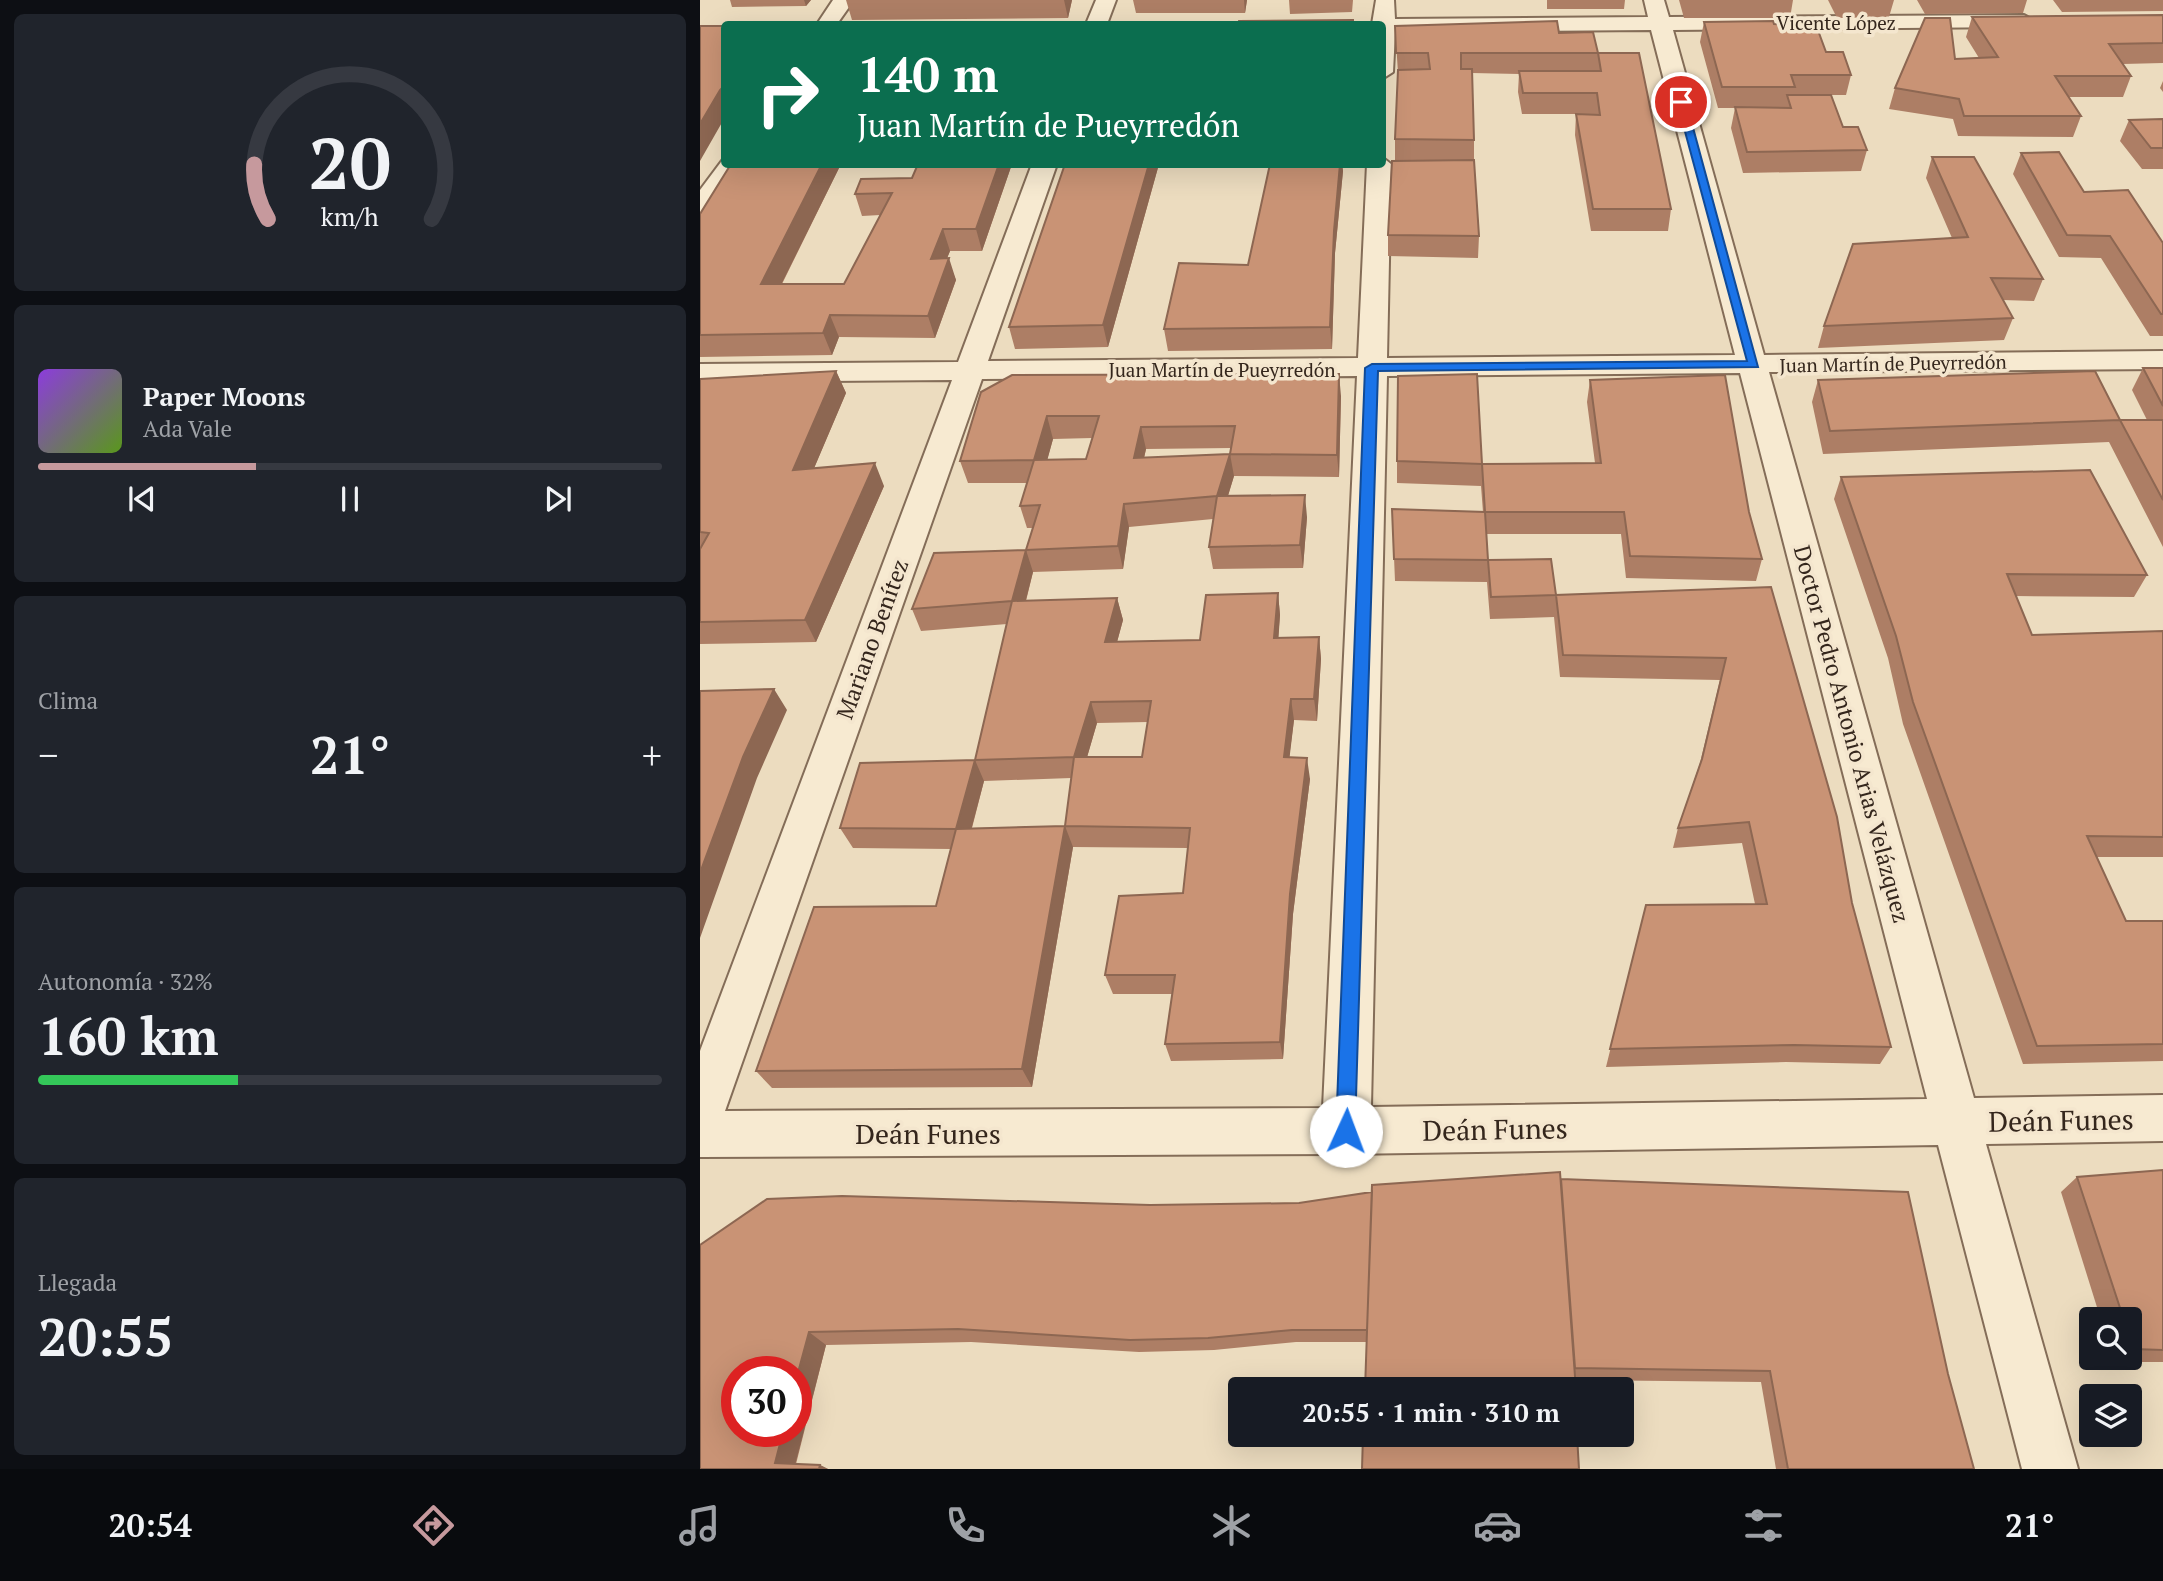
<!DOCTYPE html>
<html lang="es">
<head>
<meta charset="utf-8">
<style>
  body { margin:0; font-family:"PT Serif",serif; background:#20242c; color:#f1f3f6; height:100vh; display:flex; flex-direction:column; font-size:26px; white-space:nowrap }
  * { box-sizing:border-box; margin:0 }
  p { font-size:23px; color:#9ea1a6 }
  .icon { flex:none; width:38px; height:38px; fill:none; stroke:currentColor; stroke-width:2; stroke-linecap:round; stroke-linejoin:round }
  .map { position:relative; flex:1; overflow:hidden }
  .panel { display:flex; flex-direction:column; gap:14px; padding:14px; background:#0d0f14; width:700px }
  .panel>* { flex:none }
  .top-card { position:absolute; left:21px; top:21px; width:665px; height:147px; border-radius:7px; box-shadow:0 7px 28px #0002; background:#0b6e4f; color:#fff; overflow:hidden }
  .controls { position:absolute; left:1379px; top:1307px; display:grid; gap:14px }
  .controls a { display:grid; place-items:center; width:63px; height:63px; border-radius:7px; background:#171b24; box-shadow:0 7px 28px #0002; font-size:35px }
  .speed { position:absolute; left:21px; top:1356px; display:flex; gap:14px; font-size:35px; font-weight:700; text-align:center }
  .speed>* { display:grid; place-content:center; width:91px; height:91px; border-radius:50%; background:#171b24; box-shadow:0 7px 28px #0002; line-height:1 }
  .speed .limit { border:10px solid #d22; background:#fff; color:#111 }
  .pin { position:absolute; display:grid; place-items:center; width:60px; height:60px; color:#fff; margin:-30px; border:4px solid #fff; border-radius:50%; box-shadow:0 2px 7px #0007 }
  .me { position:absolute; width:77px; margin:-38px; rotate:2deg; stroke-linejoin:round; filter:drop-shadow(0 0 5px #0008) }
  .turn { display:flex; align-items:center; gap:24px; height:147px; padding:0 21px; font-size:32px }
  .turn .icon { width:91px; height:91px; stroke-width:2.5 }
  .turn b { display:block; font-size:49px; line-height:60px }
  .big { font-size:52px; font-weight:700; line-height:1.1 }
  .panel .card { flex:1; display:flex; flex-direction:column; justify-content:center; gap:10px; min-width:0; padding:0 24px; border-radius:10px; background:#20242c }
  .panel .dial { align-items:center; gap:0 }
  .dial svg { height:182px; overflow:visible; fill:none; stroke:#363941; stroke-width:7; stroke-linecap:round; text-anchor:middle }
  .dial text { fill:#f1f3f6; stroke:none }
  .song { display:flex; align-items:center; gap:21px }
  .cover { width:84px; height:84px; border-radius:10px; background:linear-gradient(135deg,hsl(270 70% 55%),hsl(90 70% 35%)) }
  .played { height:7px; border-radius:4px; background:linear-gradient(90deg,#c6999d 35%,#363941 35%) }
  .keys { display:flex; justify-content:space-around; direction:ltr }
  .heat { display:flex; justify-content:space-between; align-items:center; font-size:38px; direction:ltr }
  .charge { height:10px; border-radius:5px; background:linear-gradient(90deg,#34c759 32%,#363941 0) }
  .trip { position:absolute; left:528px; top:1377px; width:406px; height:70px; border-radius:7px; background:#171b24; box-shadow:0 7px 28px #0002; font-weight:700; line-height:70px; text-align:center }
  .dock { display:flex; height:112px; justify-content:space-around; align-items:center; background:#090b0e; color:#9ea1a6 }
  .dock .icon { width:49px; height:49px }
  .dock .selected { color:#c6999d }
  .dock b { font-size:32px; color:#f1f3f6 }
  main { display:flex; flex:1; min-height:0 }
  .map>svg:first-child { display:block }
</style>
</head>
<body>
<main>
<section class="panel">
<div class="card dial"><svg viewBox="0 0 100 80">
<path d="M14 69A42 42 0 1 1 86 69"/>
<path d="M14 69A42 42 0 0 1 8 45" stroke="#c6999d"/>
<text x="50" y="56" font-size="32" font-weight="700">20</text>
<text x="50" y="72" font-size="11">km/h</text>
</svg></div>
<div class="card">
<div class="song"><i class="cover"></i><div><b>Paper Moons</b><p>Ada Vale</p></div></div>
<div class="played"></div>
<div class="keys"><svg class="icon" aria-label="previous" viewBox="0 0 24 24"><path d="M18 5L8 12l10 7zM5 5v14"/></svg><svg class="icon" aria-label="pause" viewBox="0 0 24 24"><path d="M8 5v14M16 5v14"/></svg><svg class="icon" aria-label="next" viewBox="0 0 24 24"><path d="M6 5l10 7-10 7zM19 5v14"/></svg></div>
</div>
<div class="card"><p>Clima</p>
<div class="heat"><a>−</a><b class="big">21°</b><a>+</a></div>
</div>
<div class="card"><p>Autonomía · 32%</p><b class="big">160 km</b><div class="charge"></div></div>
<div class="card"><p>Llegada</p><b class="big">20:55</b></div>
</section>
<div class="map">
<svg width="1463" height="1469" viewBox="0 0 1463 1469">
  <rect width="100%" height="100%" fill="#ecdcbf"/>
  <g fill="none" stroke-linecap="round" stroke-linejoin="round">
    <defs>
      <path id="street" d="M 133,0 L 154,0 L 137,24 L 117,24 Z
        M 396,0 L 416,0 L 407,24 L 386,24 Z
        M 676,0 L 694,0 L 695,19 L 948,17 L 944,0 L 964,0 L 969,17 L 1324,15 L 1335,21 L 1324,27 L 973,30 L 1064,355 L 1463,351 L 1463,369 L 1069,372 L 1274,1098 L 1463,1095 L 1463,1141 L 1286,1144 L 1378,1469 L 1322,1469 L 1238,1145 L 646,1154 L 0,1157 L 0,1051 L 252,380 L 0,382 L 0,364 L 258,362 L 332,164 L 357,164 L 288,361 L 658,358 L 667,164 L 682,164 L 682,157 L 691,164 L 687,358 L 1035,355 L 951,30 L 695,32 L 693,72 L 682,79 L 682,24 L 672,24 ZM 1040,373 L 1227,1099 L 671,1107 L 687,376 ZM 657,376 L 623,1108 L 25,1111 L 282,379 Z
        M 24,158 L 24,164 L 43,164 L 9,215 L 0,217 L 0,190 Z"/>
    </defs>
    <use href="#street" stroke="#846d58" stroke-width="4"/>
    <use href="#street" fill="#f7ead1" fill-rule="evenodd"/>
  </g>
  <path fill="#ad7e65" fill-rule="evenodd" d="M 30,0 L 111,0 L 106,6 L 32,7 Z
    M 146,0 L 372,0 L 368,18 L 152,20 Z
    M 433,0 L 547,0 L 545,13 L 436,13 Z
    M 589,0 L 653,0 L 652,12 L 590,14 Z
    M 847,0 L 925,0 L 924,9 L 847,9 Z
    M 979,0 L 1093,0 L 1090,18 L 984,18 Z
    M 1128,0 L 1194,0 L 1189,17 L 1137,18 Z
    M 1217,0 L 1327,0 L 1323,13 L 1225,14 Z
    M 1353,0 L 1463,0 L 1463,11 L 1362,12 Z
    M 1463,15 L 1463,63 L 1423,64 L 1431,76 L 1423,97 L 1368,97 L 1381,116 L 1373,137 L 1258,136 L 1253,119 L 1189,109 L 1195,88 L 1255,59 L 1279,58 L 1266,37 L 1272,17 Z
    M 1004,22 L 1074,24 L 1126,52 L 1151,75 L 1146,95 L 1128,95 L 1143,127 L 1167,150 L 1161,171 L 1043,173 L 1031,128 L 1035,108 L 1018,108 L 1000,42 Z
    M 695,26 L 859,33 L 898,53 L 896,71 L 898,53 L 971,209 L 968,231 L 891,231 L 875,135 L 876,114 L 895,115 L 894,114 L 822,114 L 818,92 L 819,74 L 772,73 L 774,140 L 774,160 L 779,236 L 778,258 L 688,256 L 688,235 L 727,160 L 695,160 L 695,139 L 698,73 Z
    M 1463,81 L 1463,92 L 1460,88 Z
    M 1463,119 L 1463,169 L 1442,169 L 1420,141 L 1429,120 Z
    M 1321,153 L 1384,192 L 1463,243 L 1463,336 L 1450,336 L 1401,258 L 1359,257 L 1313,174 Z
    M 1232,157 L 1343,279 L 1334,301 L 1303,300 L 1313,318 L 1304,340 L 1118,348 L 1124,326 L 1252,238 L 1226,178 Z
    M 31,164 L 141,164 L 82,284 L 144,284 L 180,215 L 162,216 L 155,194 L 212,178 L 218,164 L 312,164 L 282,251 L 250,251 L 247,258 L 256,280 L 235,338 L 139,337 L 132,355 L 0,357 L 0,214 Z
    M 365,164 L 459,164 L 408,347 L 315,349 L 309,327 Z
    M 570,164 L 642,164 L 643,171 L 635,253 L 632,349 L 468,351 L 464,329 L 548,265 Z
    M 1443,368 L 1463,368 L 1463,547 L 1409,442 L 1123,454 L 1112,402 L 1118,380 L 1420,420 L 1447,420 L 1432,390 Z
    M 136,371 L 146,393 L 114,468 L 184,486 L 116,642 L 0,644 L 0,379 Z
    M 890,380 L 1049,512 L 1062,559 L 1056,581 L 926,578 L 921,534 L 786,534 L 788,560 L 856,595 L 1071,587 L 1152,903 L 1191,1047 L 1180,1064 L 1086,1062 L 906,1067 L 946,905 L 1055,904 L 1042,843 L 973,848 L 978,828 L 1000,763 L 1020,680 L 860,677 L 854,617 L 790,619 L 787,582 L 695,581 L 692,509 L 783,512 L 781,486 L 697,483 L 697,461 L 782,464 L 895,463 L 887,402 Z
    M 281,392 L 641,396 L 639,477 L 534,476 L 528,496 L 607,517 L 603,568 L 513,569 L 509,547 L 513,519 L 429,527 L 423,569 L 333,572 L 326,601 L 417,598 L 423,620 L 417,642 L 500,640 L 578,593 L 580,615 L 578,638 L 619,637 L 621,659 L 617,721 L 594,720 L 589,758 L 610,779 L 593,914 L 583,1059 L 471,1061 L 465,1044 L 472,994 L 413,994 L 405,975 L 483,893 L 488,848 L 373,847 L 332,1087 L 72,1088 L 56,1071 L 236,906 L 251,849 L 153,848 L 140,828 L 275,760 L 307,624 L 221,631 L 212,609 L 326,550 L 333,528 L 327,528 L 320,506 L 327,483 L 268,483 L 260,461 ZM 392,438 L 386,459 L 347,460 L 353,439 ZM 531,448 L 530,454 L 444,458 L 446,449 ZM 448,722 L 442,757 L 387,757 L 397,723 ZM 371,778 L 365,826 L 272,828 L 284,781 Z
    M 1141,477 L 1447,575 L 1434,597 L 1316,596 L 1332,635 L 1463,631 L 1463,857 L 1396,857 L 1426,921 L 1463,921 L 1463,1061 L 1323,1064 L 1203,724 L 1188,658 L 1134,499 Z
    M 1463,1170 L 1463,1362 L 1414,1362 L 1413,1358 L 1430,1358 L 1430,1320 L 1401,1320 L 1361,1192 L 1377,1177 Z
    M 861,1179 L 1248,1374 L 1274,1469 L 1076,1469 L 1061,1382 L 875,1380 L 666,1342 L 596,1342 L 514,1350 L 439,1352 L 271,1342 L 126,1345 L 96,1464 L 120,1465 L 128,1469 L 0,1469 L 0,1245 L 450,1205 L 599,1203 Z"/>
  <path fill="#8d6752" d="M 104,0 L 111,0 L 106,6 Z
    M 364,0 L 372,0 L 368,18 Z
    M 544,0 L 547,0 L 545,13 Z
    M 24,86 L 24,119 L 0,161 L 0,124 L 20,90 Z
    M 122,164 L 141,164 L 71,305 L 61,284 Z
    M 299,164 L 312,164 L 282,251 L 276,229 Z
    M 449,164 L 459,164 L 408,347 L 403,325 Z
    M 640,164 L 642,164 L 643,171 L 635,253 L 632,349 L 630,327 L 634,231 Z
    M 243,229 L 250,251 L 238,281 L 231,259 Z
    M 249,258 L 256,280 L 235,338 L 228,316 Z
    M 130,315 L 139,337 L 132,355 L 123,333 Z
    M 136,371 L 146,393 L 104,492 L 93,470 Z
    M 639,374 L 641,396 L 639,477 L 637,455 Z
    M 347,416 L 353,439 L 341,483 L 334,460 Z
    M 441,427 L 446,449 L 439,480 L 434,458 Z
    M 530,454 L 534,476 L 521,518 L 517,496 Z
    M 175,463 L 184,486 L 116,642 L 105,620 Z
    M 605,495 L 607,517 L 603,568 L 600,545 Z
    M 424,504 L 429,527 L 423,569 L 418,546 Z
    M 326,550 L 333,572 L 320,623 L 312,601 Z
    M 578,593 L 580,615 L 577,660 L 574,638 Z
    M 417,598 L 423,620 L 411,664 L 405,642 Z
    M 619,637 L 621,659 L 617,721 L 614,699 Z
    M 74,689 L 87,710 L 57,778 L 0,938 L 0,873 L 43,757 Z
    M 591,699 L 594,720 L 587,779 L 584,757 Z
    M 391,702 L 397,723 L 381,778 L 374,757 Z
    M 607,758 L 610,779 L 593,914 L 583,1059 L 580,1042 L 590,894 Z
    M 275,760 L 284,781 L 266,849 L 256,829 Z
    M 365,826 L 373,847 L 332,1087 L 322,1069 Z
    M 109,1332 L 126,1345 L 94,1469 L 75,1463 L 83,1432 L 96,1432 L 96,1380 Z
    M 120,1465 L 128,1469 L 119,1469 Z"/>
  <path fill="#c99375" stroke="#8d6752" stroke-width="2" fill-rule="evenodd" d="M 1463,15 L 1463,43 L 1409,44 L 1431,76 L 1355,76 L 1381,116 L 1264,116 L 1259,99 L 1195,88 L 1225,18 L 1250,18 L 1255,59 L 1298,57 L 1272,17 Z
    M 653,20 L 653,24 L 538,24 L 539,21 Z
    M 857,21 L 859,33 L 893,32 L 898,53 L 761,53 L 761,69 L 772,69 L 774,140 L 695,139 L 698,70 L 730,69 L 728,53 L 696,53 L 695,26 Z
    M 1073,21 L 1074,24 L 1116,25 L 1126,52 L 1143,52 L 1151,75 L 1091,75 L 1095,87 L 1022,87 L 1004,22 Z
    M 0,26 L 24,26 L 24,86 L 20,90 L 0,124 Z
    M 898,53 L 939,53 L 971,209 L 893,209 L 876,114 L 900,115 L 897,93 L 823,93 L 819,71 L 901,71 Z
    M 1087,95 L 1131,95 L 1143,127 L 1158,127 L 1167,150 L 1047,152 L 1035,107 L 1091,108 Z
    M 1463,119 L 1463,148 L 1451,148 L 1429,120 Z
    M 1359,152 L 1384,192 L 1428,190 L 1463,243 L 1463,314 L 1461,314 L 1410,236 L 1367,235 L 1321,153 Z
    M 1232,157 L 1274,157 L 1343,279 L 1291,278 L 1313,318 L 1124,326 L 1153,244 L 1268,237 Z
    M 774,160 L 779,236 L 688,235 L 692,161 Z
    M 31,164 L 122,164 L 61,284 L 144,284 L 192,193 L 155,194 L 161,179 L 212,178 L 218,164 L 299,164 L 276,229 L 243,229 L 231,259 L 249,258 L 228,316 L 130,315 L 123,333 L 0,335 L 0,214 Z
    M 365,164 L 449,164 L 403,325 L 309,327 Z
    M 570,164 L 640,164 L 634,231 L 630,327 L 464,329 L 479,263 L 548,265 Z
    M 1443,368 L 1463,368 L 1463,406 Z
    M 136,371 L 93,470 L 175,463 L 105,620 L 0,622 L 0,549 L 9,533 L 0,532 L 0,379 Z
    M 1395,371 L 1420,420 L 1463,420 L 1463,500 L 1420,420 L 1130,431 L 1118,380 Z
    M 639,374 L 637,455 L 530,454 L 517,496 L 424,504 L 418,546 L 326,550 L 340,505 L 320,506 L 334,460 L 260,461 L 281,392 L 312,375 ZM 347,416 L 399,416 L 386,459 L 334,460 ZM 535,426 L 530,454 L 434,458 L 441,427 Z
    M 777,374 L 782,464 L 697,461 L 698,376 Z
    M 1025,375 L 1049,512 L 1062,559 L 930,556 L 924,512 L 785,512 L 782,464 L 901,463 L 890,380 Z
    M 1390,470 L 1447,575 L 1307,574 L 1332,635 L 1463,631 L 1463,837 L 1387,836 L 1426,921 L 1463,921 L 1463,1044 L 1337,1046 L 1213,702 L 1196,636 L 1141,477 Z
    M 605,495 L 600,545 L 509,547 L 517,496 Z
    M 692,509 L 785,512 L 788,560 L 851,559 L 856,595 L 791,597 L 788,560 L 694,559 Z
    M 326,550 L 312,601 L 212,609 L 234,553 Z
    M 1071,587 L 1137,817 L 1152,903 L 1191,1047 L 1094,1045 L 910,1049 L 946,905 L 1067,904 L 1049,822 L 978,828 L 1002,759 L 1026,658 L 863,655 L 856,595 Z
    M 578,593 L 574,638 L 619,637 L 614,699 L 591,699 L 584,757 L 607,758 L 590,894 L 580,1042 L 465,1044 L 475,975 L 405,975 L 419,896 L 483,893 L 490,828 L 365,826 L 322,1069 L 56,1071 L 114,907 L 236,906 L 256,829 L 365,826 L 374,757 L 275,760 L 312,601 L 417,598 L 405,642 L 500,640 L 506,595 ZM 451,701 L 442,757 L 374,757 L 391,702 Z
    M 74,689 L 43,757 L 0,873 L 0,691 Z
    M 275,760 L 256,829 L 140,828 L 160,763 Z
    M 1463,1170 L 1463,1350 L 1433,1349 L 1430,1339 L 1430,1320 L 1424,1320 L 1377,1177 Z
    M 860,1172 L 876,1390 L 665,1390 L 672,1185 Z
    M 861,1179 L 1208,1192 L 1248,1374 L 1274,1469 L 1088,1469 L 1070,1371 L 875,1368 Z
    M 672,1192 L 667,1330 L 592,1330 L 508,1338 L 430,1340 L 258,1329 L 109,1332 L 96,1380 L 96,1372 L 37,1372 L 37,1432 L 83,1432 L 75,1463 L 120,1465 L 119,1469 L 0,1469 L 0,1245 L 67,1199 L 142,1196 L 450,1205 L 599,1203 Z
    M 663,1435 L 877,1435 L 879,1469 L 662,1469 Z"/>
  <path fill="#1a73e8" stroke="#114b97" stroke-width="2" d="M 981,99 L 986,102 L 1058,367 L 678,371 L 655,1131 L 653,1138 L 646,1141 L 639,1138 L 636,1131 L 665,368 L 672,364 L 1047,361 L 977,102 Z"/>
  <g text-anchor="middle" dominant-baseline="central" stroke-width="7" stroke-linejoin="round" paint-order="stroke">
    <g font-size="19" fill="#34261c" stroke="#f4e6ce">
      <text x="1136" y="22">Vicente López</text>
      <text transform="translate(1193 363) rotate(-1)">Juan Martín de Pueyrredón</text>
      <text x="522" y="369">Juan Martín de Pueyrredón</text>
    </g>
    <g font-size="23" fill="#34261c" stroke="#f4e6ce">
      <text transform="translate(172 639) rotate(-70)">Mariano Benítez</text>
      <text transform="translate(1152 734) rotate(75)">Doctor Pedro Antonio Arias Velázquez</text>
    </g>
    <g font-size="28" fill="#34261c" stroke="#f4e6ce">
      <text transform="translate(1361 1120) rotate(-1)">Deán Funes</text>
      <text transform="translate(795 1129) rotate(-1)">Deán Funes</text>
      <text x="228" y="1133">Deán Funes</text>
    </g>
  </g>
</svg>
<div class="controls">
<a><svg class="icon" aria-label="search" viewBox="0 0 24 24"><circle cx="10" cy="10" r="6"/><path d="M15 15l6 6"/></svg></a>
<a><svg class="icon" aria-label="layers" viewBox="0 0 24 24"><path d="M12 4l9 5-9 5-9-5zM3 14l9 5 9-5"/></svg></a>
</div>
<div class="speed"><div class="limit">30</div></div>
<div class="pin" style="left:981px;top:102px;background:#d93025"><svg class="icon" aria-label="arrive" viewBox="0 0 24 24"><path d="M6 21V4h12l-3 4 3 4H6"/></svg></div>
<svg class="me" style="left:646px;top:1131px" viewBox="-20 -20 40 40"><circle r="19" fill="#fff"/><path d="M0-13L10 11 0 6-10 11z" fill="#1a73e8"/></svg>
<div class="trip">20:55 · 1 min · 310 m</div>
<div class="top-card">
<div class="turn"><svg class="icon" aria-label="right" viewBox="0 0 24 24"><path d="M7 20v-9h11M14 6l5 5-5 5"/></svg><div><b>140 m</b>Juan Martín de Pueyrredón</div></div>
</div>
</div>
</main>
<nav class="dock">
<b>20:54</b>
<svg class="icon selected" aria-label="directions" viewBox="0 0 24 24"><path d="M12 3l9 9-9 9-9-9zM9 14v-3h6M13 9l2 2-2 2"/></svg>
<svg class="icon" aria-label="music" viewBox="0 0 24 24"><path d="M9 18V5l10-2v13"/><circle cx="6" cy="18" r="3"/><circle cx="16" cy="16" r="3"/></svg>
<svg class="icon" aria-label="phone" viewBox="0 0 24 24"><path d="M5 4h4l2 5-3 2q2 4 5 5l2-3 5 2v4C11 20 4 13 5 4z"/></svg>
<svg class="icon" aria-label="climate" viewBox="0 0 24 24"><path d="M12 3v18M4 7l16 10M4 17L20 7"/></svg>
<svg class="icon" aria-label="car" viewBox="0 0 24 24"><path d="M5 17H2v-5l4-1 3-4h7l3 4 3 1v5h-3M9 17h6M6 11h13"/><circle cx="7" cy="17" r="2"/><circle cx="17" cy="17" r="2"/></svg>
<svg class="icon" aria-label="filters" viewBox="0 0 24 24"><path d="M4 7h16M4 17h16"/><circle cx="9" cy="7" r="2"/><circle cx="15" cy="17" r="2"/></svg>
<b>21°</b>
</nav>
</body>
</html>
